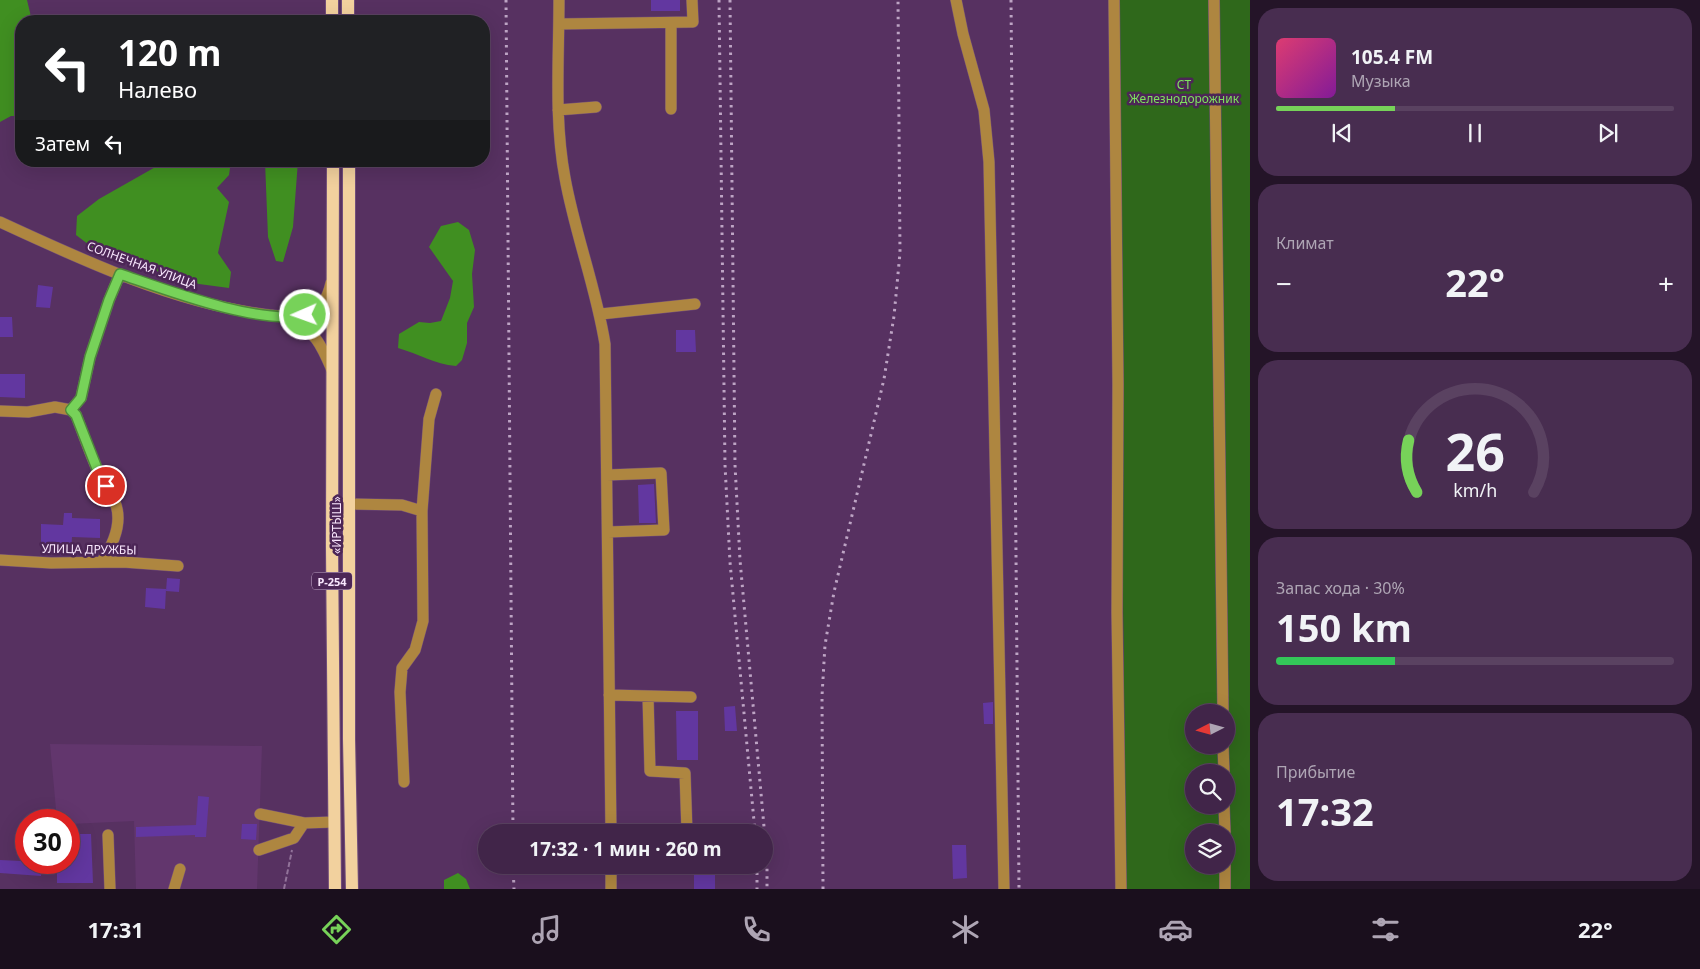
<!DOCTYPE html>
<html lang="ru">
<head>
<meta charset="utf-8">
<style>
  body { margin:0; font-family:"Noto Sans",sans-serif; background:#482d50; color:#f1f3f6; height:100vh; display:flex; flex-direction:column; font-size:19px; white-space:nowrap }
  * { box-sizing:border-box; margin:0 }
  p { font-size:16px; color:#aea5b4 }
  .icon { flex:none; width:28px; height:28px; fill:none; stroke:currentColor; stroke-width:2; stroke-linecap:round; stroke-linejoin:round }
  .map { position:relative; flex:1; overflow:hidden }
  .side { display:flex; flex-direction:column; gap:8px; padding:8px; background:#241428; width:450px }
  .side>* { flex:none }
  .banner { position:absolute; left:15px; top:15px; width:475px; height:152px; border-radius:20px; box-shadow:0 5px 20px #0002,0 0 0 1px #5a4261; background:#202124; color:#fff; overflow:hidden }
  .needle { width:32px; rotate:264deg }
  .fabs { position:absolute; left:1185px; top:704px; display:grid; gap:10px }
  .fabs a { display:grid; place-items:center; width:50px; height:50px; border-radius:50%; background:#412549; box-shadow:0 5px 20px #0002,0 0 0 1px #5a4261; font-size:25px }
  .speed { position:absolute; left:15px; top:809px; display:flex; gap:10px; font-size:25px; font-weight:700; text-align:center }
  .speed>* { display:grid; place-content:center; width:65px; height:65px; border-radius:50%; background:#412549; box-shadow:0 5px 20px #0002,0 0 0 1px #5a4261; line-height:1 }
  .speed .limit { border:8px solid #d22; background:#fff; color:#111 }
  .pin { position:absolute; display:grid; place-items:center; width:42px; height:42px; color:#fff; margin:-21px; border:2px solid #fff; border-radius:50%; box-shadow:0 1px 5px #0007 }
  .me { position:absolute; width:55px; margin:-28px; rotate:268deg; stroke-linejoin:round; filter:drop-shadow(0 0 4px #0008) }
  .turn { display:flex; align-items:center; gap:18px; height:105px; padding:0 20px; font-size:22px }
  .turn .icon { width:65px; height:65px; stroke-width:2.5 }
  .turn b { display:block; font-size:35px; line-height:42px }
  .then { display:flex; align-items:center; height:48px; padding:0 20px; background:#0003; gap:10px; font-size:19px }
  .big { font-size:38px; font-weight:700; line-height:1.1 }
  .side .card { flex:1; display:flex; flex-direction:column; justify-content:center; gap:8px; min-width:0; padding:0 18px; border-radius:20px; background:#482d50 }
  .side .dial { align-items:center; gap:0 }
  .dial svg { height:130px; overflow:visible; fill:none; stroke:#5a4261; stroke-width:7; stroke-linecap:round; text-anchor:middle }
  .dial text { fill:#f1f3f6; stroke:none }
  .song { display:flex; align-items:center; gap:15px }
  .cover { width:60px; height:60px; border-radius:8px; background:linear-gradient(135deg,hsl(340 70% 55%),hsl(290 70% 35%)) }
  .played { height:5px; border-radius:2px; background:linear-gradient(90deg,#77d259 30%,#5a4261 30%) }
  .keys { display:flex; justify-content:space-around; direction:ltr }
  .heat { display:flex; justify-content:space-between; align-items:center; font-size:28px; direction:ltr }
  .charge { height:8px; border-radius:4px; background:linear-gradient(90deg,#34c759 30%,#5a4261 0) }
  .trip { position:absolute; left:478px; top:824px; width:295px; height:50px; border-radius:25px; background:#412549; box-shadow:0 5px 20px #0002,0 0 0 1px #5a4261; font-weight:700; line-height:50px; text-align:center }
  .dock { display:flex; height:80px; justify-content:space-around; align-items:center; background:#1a0f1d; color:#aea5b4 }
  .dock .icon { width:35px; height:35px }
  .dock .active { color:#77d259 }
  .dock b { font-size:22px; color:#f1f3f6 }
  main { display:flex; flex:1; min-height:0 }
  .map>svg:first-child { display:block }
</style>
</head>
<body>
<main>
<div class="map">
<svg width="1250" height="889" viewBox="0 0 1250 889">
  <rect width="100%" height="100%" fill="#573161"/>
  <path fill="#62366d" d="M 50,744 L 262,746 L 257,889 L 136,889 L 134,821 L 69,824 L 69,820 L 57,820 Z"/>
  <path fill="#2f681b" fill-rule="evenodd" d="M 1117,0 L 1250,0 L 1250,889 L 1126,889 ZM 1194,712 L 1226,712 L 1226,745 L 1194,745 ZM 1194,772 L 1226,772 L 1226,805 L 1194,805 ZM 1194,832 L 1226,832 L 1226,865 L 1194,865 Z"/>
  <path fill="#408f21" d="M 0,0 L 27,0 L 32,21 L 21,21 L 21,116 L 11,116 L 0,122 Z
    M 166,161 L 231,161 L 229,175 L 217,188 L 229,202 L 218,253 L 231,272 L 229,288 L 199,284 L 101,254 L 76,235 L 77,216 L 99,199 Z
    M 265,161 L 298,161 L 293,227 L 283,262 L 276,261 L 268,237 Z
    M 458,222 L 469,230 L 475,250 L 472,274 L 474,307 L 467,323 L 467,343 L 462,360 L 456,366 C 434,364 419,354 398,348 L 399,334 L 419,322 L 430,323 L 441,321 L 450,298 L 453,281 L 429,247 L 441,226 Z
    M 458,873 L 466,879 L 470,889 L 444,889 L 444,880 Z"/>
  <path fill="#6237a0" d="M 651,0 L 680,0 L 680,11 L 651,11 Z
    M 38,285 L 53,287 L 50,308 L 36,307 Z
    M 0,317 L 12,317 L 13,337 L 0,337 Z
    M 676,330 L 695,330 L 696,352 L 676,352 Z
    M 0,374 L 25,374 L 25,398 L 0,397 Z
    M 654,484 L 656,523 L 639,523 L 638,485 Z
    M 64,513 L 72,513 L 72,518 L 100,519 L 100,538 L 72,537 L 71,555 L 60,555 L 60,546 L 41,545 L 41,524 L 63,525 Z
    M 167,578 L 180,579 L 179,592 L 166,591 Z
    M 146,588 L 166,589 L 165,609 L 145,607 Z
    M 993,702 L 993,724 L 984,724 L 983,703 Z
    M 735,706 L 737,731 L 725,731 L 724,707 Z
    M 676,711 L 698,711 L 698,760 L 677,760 Z
    M 198,796 L 209,797 L 206,837 L 195,837 L 195,835 L 136,837 L 136,827 L 196,825 Z
    M 242,824 L 257,824 L 256,840 L 241,839 Z
    M 69,834 L 91,834 L 93,883 L 57,883 L 57,862 L 69,862 Z
    M 952,845 L 966,845 L 967,878 L 953,879 Z
    M 0,860 L 42,862 L 41,876 L 0,873 Z
    M 694,865 L 715,865 L 715,889 L 694,889 Z"/>
  <g fill="none" stroke-linecap="round" stroke-linejoin="round">
    <defs>
      <path id="minor" d="M 559,0 C 559,59 554,120 565,178 C 575,234 596,287 605,344 L 611,832
        M 956,0 L 963,34 L 984,110 L 989,162 L 1004,889
        M 1114,0 L 1118,384 L 1117,613 L 1121,889
        M 1214,0 L 1223,712
        M 671,23 L 671,109
        M 559,24 L 693,22 L 692,0
        M 558,110 L 596,107
        M 0,222 C 84,261 177,304 269,315 C 281,316 295,319 307,315 C 321,310 328,297 331,283
        M 601,314 L 695,304
        M 287,319 C 315,330 321,344 332,370
        M 71,410 L 76,415 C 83,433 89,451 97,469 C 102,480 109,489 114,500 C 124,521 114,543 102,561
        M 71,410 L 81,398 L 90,357 L 109,300 L 120,274
        M 0,411 L 28,412 L 55,407 L 71,410
        M 607,475 L 661,473 L 664,530 L 608,532
        M 350,504 L 402,505 L 422,511
        M 0,560 L 51,563 L 123,562 L 178,566
        M 609,695 L 691,697
        M 648,696 L 650,771 L 685,773 L 687,832
        M 1223,745 L 1224,772
        M 404,782 L 400,692 L 402,668 L 415,650 L 423,621 L 422,511 L 429,419 L 436,394
        M 1224,805 L 1225,832
        M 260,814 L 304,823 L 334,822
        M 108,835 L 110,889
        M 259,850 L 294,838 L 304,823
        M 611,865 L 611,889
        M 1225,865 L 1225,889
        M 174,889 L 180,869"/>
      <path id="major" d="M 332,0 L 332,21
        M 348,0 L 348,21
        M 333,161 L 332,547 L 335,889
        M 349,161 L 349,739 L 352,889"/>
    </defs>
    <use href="#minor" stroke="#714e7a" stroke-width="12"/>
    <use href="#major" stroke="#714e7a" stroke-width="14"/>
    <path stroke="#92739a" stroke-width="2" stroke-dasharray="5 2.5" stroke-linecap="butt" d="M 284,889 L 292,850"/>
    <use href="#minor" stroke="#ae8640" stroke-width="11"/>
    <use href="#major" stroke="#f2d19e" stroke-width="12"/>
    <path stroke="#bda4c4" stroke-width="3" stroke-dasharray="2.5 5" stroke-linecap="butt" d="M 506,0 L 513,832
      M 719,0 L 725,465 L 730,562 L 755,832
      M 730,0 L 735,465 L 740,560 L 767,860 L 767,889
      M 1011,0 L 1019,889
      M 513,865 L 514,889
      M 757,865 L 757,889
      M 823,889 L 822,696 L 825,645 L 834,592 L 884,379 L 894,316 L 900,253 L 898,0"/>
  </g>
  <g fill="none" stroke-linecap="round" stroke-linejoin="round">
    <defs>
      <path id="route" d="M 106,486 L 98,471 L 76,415 L 71,410 L 81,398 L 90,357 L 109,300 L 120,274 C 167,290 258,325 305,315"/>
    </defs>
    <use href="#route" stroke="#4d883a" stroke-width="12"/>
    <use href="#route" stroke="#77d259" stroke-width="9"/>
  </g>
  <g text-anchor="middle" dominant-baseline="central" stroke-width="5" stroke-linejoin="round" paint-order="stroke">
    <rect fill="#4c2656" stroke="#c5adcc" stroke-width="1" x="312" y="572.5" width="40" height="17" rx="4"/>
    <g font-size="11" font-weight="bold" fill="#f9e7fe">
      <text x="332" y="581">Р-254</text>
    </g>
    <g font-size="12" fill="#7fe25f" stroke="#4c2656">
      <text x="1184" y="84">СТ<tspan x="1184" dy="14">Железнодорожник</tspan></text>
    </g>
    <g font-size="12" fill="#f9e7fe" stroke="#4c2656">
      <text transform="translate(142 265) rotate(20)">СОЛНЕЧНАЯ УЛИЦА</text>
      <text transform="translate(336 525) rotate(-90)">«ИРТЫШ»</text>
      <text transform="translate(89 549) rotate(1)">УЛИЦА ДРУЖБЫ</text>
    </g>
  </g>
</svg>
<div class="fabs">
<a><svg class="needle" viewBox="-14 -14 28 28"><path d="M0-13l5 13h-10z" fill="#e53935"/><path d="M0 13l5-13h-10z" fill="#aea5b4"/></svg></a>
<a><svg class="icon" aria-label="search" viewBox="0 0 24 24"><circle cx="10" cy="10" r="6"/><path d="M15 15l6 6"/></svg></a>
<a><svg class="icon" aria-label="layers" viewBox="0 0 24 24"><path d="M12 4l9 5-9 5-9-5zM3 14l9 5 9-5"/></svg></a>
</div>
<div class="speed"><div class="limit">30</div></div>
<div class="pin" style="left:106px;top:486px;background:#d93025"><svg class="icon" aria-label="arrive" viewBox="0 0 24 24"><path d="M6 21V4h12l-3 4 3 4H6"/></svg></div>
<svg class="me" style="left:305px;top:315px" viewBox="-20 -20 40 40"><circle r="17" fill="#77d259" stroke="#fff" stroke-width="3"/><path d="M0-11L8 9 0 5-8 9z" fill="#fff"/></svg>
<div class="trip">17:32 · 1 мин · 260 m</div>
<div class="banner">
<div class="turn"><svg class="icon" aria-label="left" viewBox="0 0 24 24"><path d="M17 20v-9H6M10 6l-5 5 5 5"/></svg><div><b>120 m</b>Налево</div></div>
<div class="then">Затем<svg class="icon" aria-label="left" viewBox="0 0 24 24"><path d="M17 20v-9H6M10 6l-5 5 5 5"/></svg></div>
</div>
</div>
<section class="side">
<div class="card">
<div class="song"><i class="cover"></i><div><b>105.4 FM</b><p>Музыка</p></div></div>
<div class="played"></div>
<div class="keys"><svg class="icon" aria-label="previous" viewBox="0 0 24 24"><path d="M18 5L8 12l10 7zM5 5v14"/></svg><svg class="icon" aria-label="pause" viewBox="0 0 24 24"><path d="M8 5v14M16 5v14"/></svg><svg class="icon" aria-label="next" viewBox="0 0 24 24"><path d="M6 5l10 7-10 7zM19 5v14"/></svg></div>
</div>
<div class="card"><p>Климат</p>
<div class="heat"><a>−</a><b class="big">22°</b><a>+</a></div>
</div>
<div class="card dial"><svg viewBox="0 0 100 80">
<path d="M14 69A42 42 0 1 1 86 69"/>
<path d="M14 69A42 42 0 0 1 9 37" stroke="#77d259"/>
<text x="50" y="56" font-size="32" font-weight="700">26</text>
<text x="50" y="72" font-size="11">km/h</text>
</svg></div>
<div class="card"><p>Запас хода · 30%</p><b class="big">150 km</b><div class="charge"></div></div>
<div class="card"><p>Прибытие</p><b class="big">17:32</b></div>
</section>
</main>
<nav class="dock">
<b>17:31</b>
<svg class="icon active" aria-label="directions" viewBox="0 0 24 24"><path d="M12 3l9 9-9 9-9-9zM9 14v-3h6M13 9l2 2-2 2"/></svg>
<svg class="icon" aria-label="music" viewBox="0 0 24 24"><path d="M9 18V5l10-2v13"/><circle cx="6" cy="18" r="3"/><circle cx="16" cy="16" r="3"/></svg>
<svg class="icon" aria-label="phone" viewBox="0 0 24 24"><path d="M5 4h4l2 5-3 2q2 4 5 5l2-3 5 2v4C11 20 4 13 5 4z"/></svg>
<svg class="icon" aria-label="climate" viewBox="0 0 24 24"><path d="M12 3v18M4 7l16 10M4 17L20 7"/></svg>
<svg class="icon" aria-label="car" viewBox="0 0 24 24"><path d="M5 17H2v-5l4-1 3-4h7l3 4 3 1v5h-3M9 17h6M6 11h13"/><circle cx="7" cy="17" r="2"/><circle cx="17" cy="17" r="2"/></svg>
<svg class="icon" aria-label="filters" viewBox="0 0 24 24"><path d="M4 7h16M4 17h16"/><circle cx="9" cy="7" r="2"/><circle cx="15" cy="17" r="2"/></svg>
<b>22°</b>
</nav>
</body>
</html>
